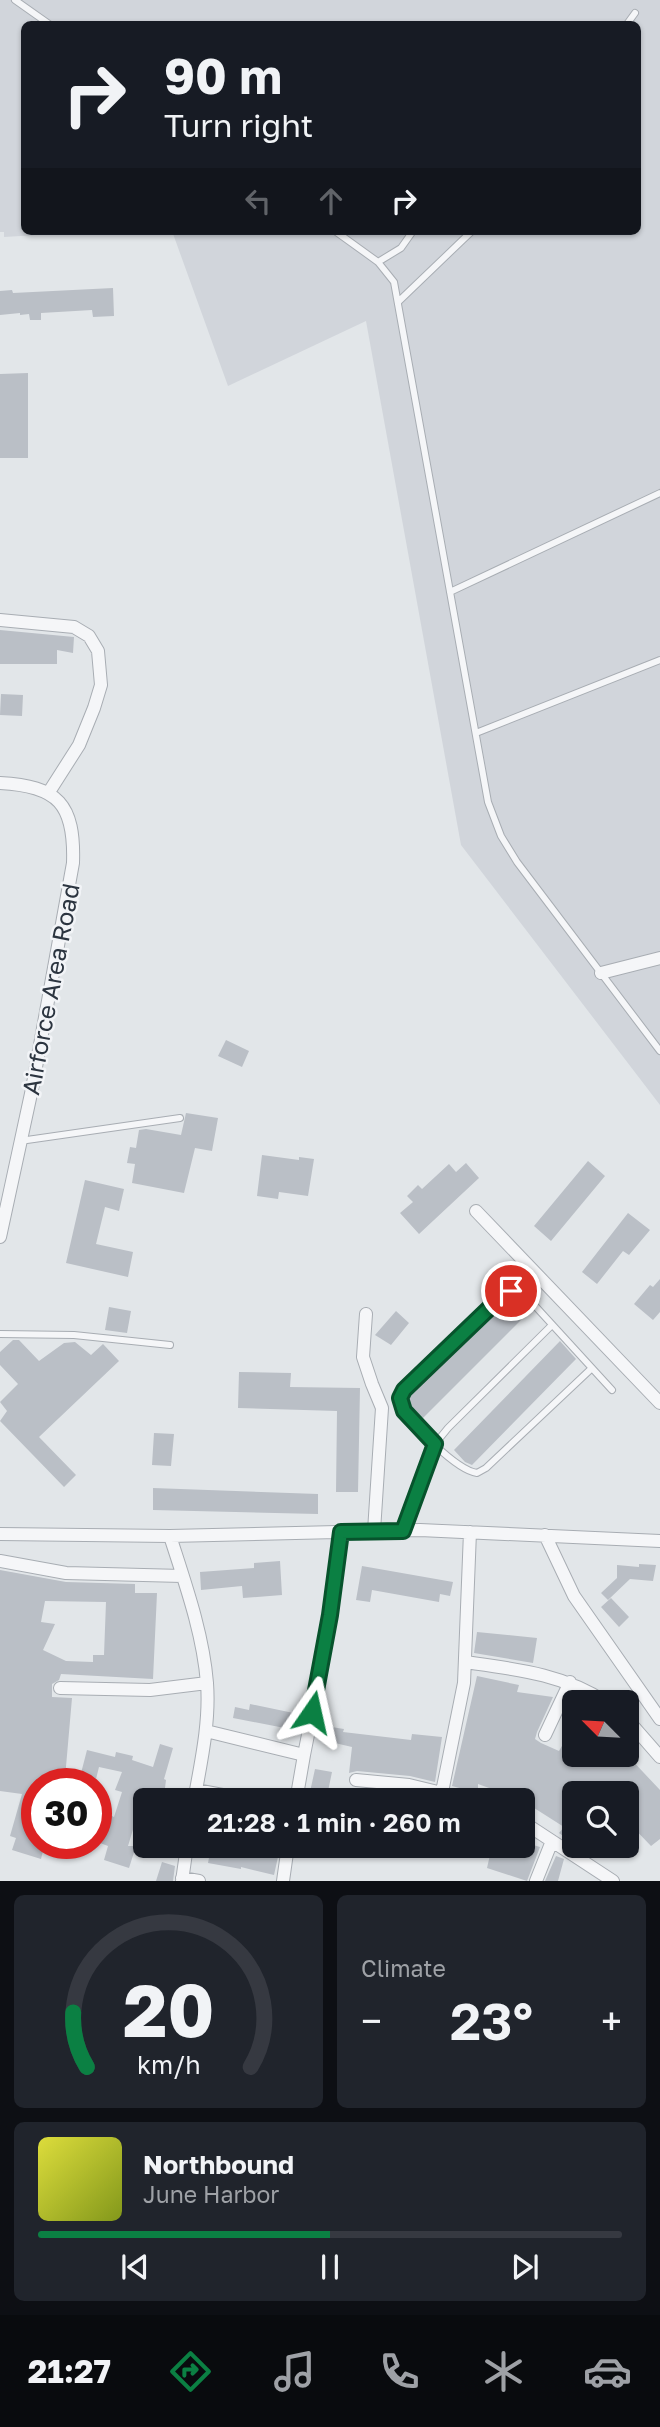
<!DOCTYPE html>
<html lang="en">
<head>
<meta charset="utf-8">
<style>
  body { margin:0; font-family:"Golos Text",sans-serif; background:#20242c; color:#f1f3f6; height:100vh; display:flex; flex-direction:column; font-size:26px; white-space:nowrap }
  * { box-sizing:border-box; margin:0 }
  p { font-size:23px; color:#9ea1a6 }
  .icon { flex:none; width:38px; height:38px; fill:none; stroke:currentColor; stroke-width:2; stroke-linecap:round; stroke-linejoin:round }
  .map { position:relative; height:1881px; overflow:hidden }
  .panel { display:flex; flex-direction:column; gap:14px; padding:14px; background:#0d0f14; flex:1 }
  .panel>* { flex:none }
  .hud { position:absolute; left:21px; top:21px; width:620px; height:214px; border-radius:10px; box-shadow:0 2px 5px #0004; background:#171b24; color:#f1f3f6; overflow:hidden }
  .needle { width:46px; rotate:294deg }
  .fabs { position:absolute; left:562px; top:1690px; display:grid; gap:14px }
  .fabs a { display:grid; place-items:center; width:77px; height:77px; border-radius:10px; background:#171b24; box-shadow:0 2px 5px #0004; font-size:35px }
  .speed { position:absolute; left:21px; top:1768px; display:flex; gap:14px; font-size:35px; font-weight:700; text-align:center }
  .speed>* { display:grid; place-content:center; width:91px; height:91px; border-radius:50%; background:#171b24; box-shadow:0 2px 5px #0004; line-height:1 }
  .speed .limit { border:10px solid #d22; background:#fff; color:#111 }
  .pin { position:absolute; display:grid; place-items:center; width:60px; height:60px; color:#fff; margin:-30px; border:4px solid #fff; border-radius:50%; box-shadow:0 2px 7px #0007 }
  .me { position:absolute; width:77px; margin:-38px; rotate:11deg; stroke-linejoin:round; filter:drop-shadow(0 0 5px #0008) }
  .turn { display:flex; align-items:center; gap:24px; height:147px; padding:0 28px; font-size:32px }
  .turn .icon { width:91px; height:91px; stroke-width:2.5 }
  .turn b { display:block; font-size:49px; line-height:60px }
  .lanes { display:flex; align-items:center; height:66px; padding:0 28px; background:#0003; justify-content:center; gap:35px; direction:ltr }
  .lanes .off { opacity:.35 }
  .big { font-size:52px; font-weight:600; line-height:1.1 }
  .panel .widget { flex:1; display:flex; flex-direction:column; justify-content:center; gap:10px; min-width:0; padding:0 24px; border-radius:10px; background:#20242c }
  .panel .dial { align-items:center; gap:0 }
  .dial svg { height:182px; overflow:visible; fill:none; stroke:#363941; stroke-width:7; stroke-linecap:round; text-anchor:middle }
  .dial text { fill:#f1f3f6; stroke:none }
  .song { display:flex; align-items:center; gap:21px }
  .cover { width:84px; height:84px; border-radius:10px; background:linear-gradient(135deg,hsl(60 70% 55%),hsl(70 70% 35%)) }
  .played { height:7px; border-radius:4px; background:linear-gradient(90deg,#0b8043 50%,#363941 50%) }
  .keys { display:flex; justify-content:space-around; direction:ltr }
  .heat { display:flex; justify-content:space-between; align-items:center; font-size:38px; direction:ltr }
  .panel .tiles { flex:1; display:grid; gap:14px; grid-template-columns:1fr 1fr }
  .widget:last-child { grid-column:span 2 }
  .trip { position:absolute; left:133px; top:1788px; width:402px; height:70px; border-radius:10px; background:#171b24; box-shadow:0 2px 5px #0004; font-weight:600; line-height:70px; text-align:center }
  .dock { display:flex; height:112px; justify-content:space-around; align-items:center; background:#090b0e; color:#9ea1a6 }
  .dock .icon { width:49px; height:49px }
  .dock .current { color:#0b8043 }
  .dock b { font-size:32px; color:#f1f3f6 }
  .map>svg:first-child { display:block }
</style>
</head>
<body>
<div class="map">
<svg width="660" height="1881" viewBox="0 0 660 1881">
  <rect width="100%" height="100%" fill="#e2e6e9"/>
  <path fill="#d1d5db" d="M 0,0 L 660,0 L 660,1105 L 461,845 L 366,321 L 228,386 L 172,231 L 637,231 L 637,24 L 24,24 L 24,231 L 48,231 L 38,235 L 4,237 L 4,232 L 0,232 Z"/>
  <path fill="#babfc6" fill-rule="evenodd" d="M 113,288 L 114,316 L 93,317 L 92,310 L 41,313 L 41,320 L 30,320 L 29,314 L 20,315 L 20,313 L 0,315 L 0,291 L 12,290 L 13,293 Z
    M 28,373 L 28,458 L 0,458 L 0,374 Z
    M 0,630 L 74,637 L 73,653 L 57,650 L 57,664 L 0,664 Z
    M 1,694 L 23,695 L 22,716 L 0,715 Z
    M 226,1040 L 249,1051 L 242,1067 L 218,1056 Z
    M 186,1113 L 218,1118 L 212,1151 L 195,1148 L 184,1193 L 132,1183 L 135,1164 L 127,1163 L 130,1147 L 136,1148 L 139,1130 L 146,1129 L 181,1135 Z
    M 262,1155 L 299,1160 L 299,1157 L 314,1159 L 308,1196 L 279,1192 L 278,1199 L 257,1196 Z
    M 588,1161 L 605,1176 L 551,1241 L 534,1226 Z
    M 466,1163 L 479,1178 L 419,1234 L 400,1213 L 413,1202 L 407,1196 L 418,1185 L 422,1189 L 449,1164 L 456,1172 Z
    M 85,1180 L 124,1189 L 119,1211 L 105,1207 L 96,1244 L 133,1252 L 128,1277 L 66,1263 Z
    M 628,1213 L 650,1230 L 629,1255 L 623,1251 L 597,1284 L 582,1272 Z
    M 660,1279 L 660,1312 L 653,1320 L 634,1304 L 650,1285 L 653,1287 Z
    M 510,1298 L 527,1314 L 423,1418 L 406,1403 L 409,1394 Z
    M 109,1307 L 131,1311 L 127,1333 L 105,1330 Z
    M 396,1311 L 409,1323 L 391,1345 L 375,1335 Z
    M 13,1340 L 19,1340 L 39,1361 L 64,1343 L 75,1342 L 91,1355 L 103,1344 L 119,1361 L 39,1437 L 76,1475 L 64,1487 L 0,1421 L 7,1411 L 0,1402 L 18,1384 L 0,1365 L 0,1352 Z
    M 560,1341 L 576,1359 L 472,1465 L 465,1462 L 454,1450 Z
    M 239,1372 L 291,1373 L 290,1387 L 360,1388 L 358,1492 L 336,1492 L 337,1411 L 238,1408 Z
    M 154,1433 L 174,1434 L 171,1466 L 152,1465 Z
    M 153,1488 L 318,1494 L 318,1514 L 153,1510 Z
    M 280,1561 L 282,1595 L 243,1598 L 242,1586 L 201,1590 L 200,1572 L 254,1568 L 254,1563 Z
    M 639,1564 L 656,1565 L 653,1581 L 630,1579 L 608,1600 L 601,1593 L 617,1578 L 617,1565 L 639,1567 Z
    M 362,1566 L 453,1582 L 450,1596 L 440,1594 L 439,1602 L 372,1590 L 370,1602 L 356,1600 Z
    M 0,1570 L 66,1582 L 135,1584 L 135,1593 L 157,1593 L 153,1679 L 61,1674 L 59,1680 L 52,1684 L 52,1697 L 72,1698 L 65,1778 L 60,1777 L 59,1783 L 37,1783 L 37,1843 L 45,1843 L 41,1859 L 12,1850 L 16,1838 L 10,1836 L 22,1794 L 0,1791 ZM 45,1601 L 106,1602 L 104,1655 L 93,1655 L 93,1662 L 66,1661 L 43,1650 L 55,1624 L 41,1622 Z
    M 611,1598 L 629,1617 L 619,1627 L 601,1607 Z
    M 477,1632 L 537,1638 L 533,1663 L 474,1653 Z
    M 477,1676 L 519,1685 L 517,1692 L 553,1697 L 537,1732 L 535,1739 L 541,1743 L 559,1751 L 574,1725 L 574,1755 L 627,1755 L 660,1790 L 660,1839 L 651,1846 L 626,1820 L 626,1794 L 602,1794 L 592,1783 L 586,1794 L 574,1794 L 574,1844 L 559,1833 L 564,1827 L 531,1806 L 527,1815 L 523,1813 L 523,1800 L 478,1784 L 478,1793 L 452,1786 Z
    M 250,1704 L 303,1715 L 300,1731 L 233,1718 L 235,1707 L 249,1710 Z
    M 325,1726 L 344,1729 L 343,1732 L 411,1740 L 412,1734 L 442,1737 L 435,1782 L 410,1776 L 357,1771 L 349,1773 L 352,1747 L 322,1740 Z
    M 160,1744 L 173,1748 L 164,1779 L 166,1780 L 164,1796 L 144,1793 L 128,1846 L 136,1846 L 129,1868 L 104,1860 L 108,1846 L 100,1843 L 103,1830 L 108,1814 L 114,1817 L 122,1792 L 115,1790 L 122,1772 L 99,1767 L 95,1783 L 79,1781 L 87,1750 L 115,1757 L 116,1752 L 133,1756 L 132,1760 L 153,1767 Z
    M 315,1769 L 332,1772 L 326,1801 L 308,1801 Z
    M 523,1842 L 540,1847 L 527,1881 L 487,1868 L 492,1846 L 523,1846 Z
    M 211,1847 L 246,1854 L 247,1849 L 278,1857 L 274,1875 L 241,1867 L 241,1869 L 208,1863 Z
    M 556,1856 L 564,1859 L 558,1881 L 545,1881 Z
    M 162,1862 L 175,1866 L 173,1881 L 156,1881 Z"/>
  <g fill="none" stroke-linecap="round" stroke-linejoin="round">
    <defs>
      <path id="lane" d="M 15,0 L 49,24
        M 627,24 L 635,13
        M 335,231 L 378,262 L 394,282 L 488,802 L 501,836 L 517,862 L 660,1051
        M 378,262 L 401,248 L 413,231
        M 398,302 L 472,231
        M 450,592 L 660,493
        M 476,733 L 660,660
        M 20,1141 L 180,1118
        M 0,1334 L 74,1335 L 170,1345
        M 592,1368 L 486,1468 L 477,1473 C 456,1470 411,1424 400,1405 L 404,1390 L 503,1295 C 512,1290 517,1289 526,1296 L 612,1390
        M 403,1530 L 435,1444 L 448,1428 L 551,1326"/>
      <path id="street" d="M 0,620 L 74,627 L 89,636 L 98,651 L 101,685 L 94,708 L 79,745 L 49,792
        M 0,783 C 58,786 75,804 73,863 L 32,1089 L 0,1237
        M 601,973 L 660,958
        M 476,1211 L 660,1403
        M 366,1314 L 363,1357 L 372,1384 L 382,1408 L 374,1531
        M 0,1534 L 170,1536 L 420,1530 L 660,1541
        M 545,1535 L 574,1596 L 660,1719
        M 170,1536 C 185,1583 203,1633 207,1683 C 210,1722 201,1762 194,1801
        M 0,1561 L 66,1573 L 182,1576
        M 465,1662 C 515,1669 564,1674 607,1703
        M 60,1688 L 150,1690 L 207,1683
        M 626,1718 L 660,1757
        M 206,1731 L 304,1755 L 296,1801
        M 545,1735 L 570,1682
        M 304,1755 L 321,1669 L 341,1532
        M 356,1780 L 409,1785 L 475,1801
        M 196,1790 L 254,1801
        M 442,1792 L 464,1683 L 470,1532
        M 523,1822 L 613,1881
        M 182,1878 L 199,1881
        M 182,1881 L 187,1846
        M 283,1881 L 288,1846
        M 536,1881 L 552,1841"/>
    </defs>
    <use href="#lane" stroke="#a8adb3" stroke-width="8"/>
    <use href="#street" stroke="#a8adb3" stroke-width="14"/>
    <use href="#lane" stroke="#f5f6f8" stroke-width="6"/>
    <use href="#street" stroke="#f5f6f8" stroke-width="12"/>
  </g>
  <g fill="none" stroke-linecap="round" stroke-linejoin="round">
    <defs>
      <path id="route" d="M 312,1712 L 330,1615 L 341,1532 L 403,1531 L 435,1444 L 404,1411 L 400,1398 L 404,1390 L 503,1295 L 511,1291"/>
    </defs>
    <use href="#route" stroke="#07532c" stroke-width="18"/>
    <use href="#route" stroke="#0b8043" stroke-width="12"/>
  </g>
  <g text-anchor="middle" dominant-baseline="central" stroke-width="5" stroke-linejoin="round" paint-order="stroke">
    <g font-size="24" fill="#2c3540" stroke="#f2f4f7">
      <text transform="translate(50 989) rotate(-79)">Airforce Area Road</text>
    </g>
  </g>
</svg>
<div class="fabs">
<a><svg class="needle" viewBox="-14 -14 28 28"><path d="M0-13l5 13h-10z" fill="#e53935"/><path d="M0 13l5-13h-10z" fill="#9ea1a6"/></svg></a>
<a><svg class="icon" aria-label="search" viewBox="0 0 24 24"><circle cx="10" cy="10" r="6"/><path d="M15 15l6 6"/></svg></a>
</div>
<div class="speed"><div class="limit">30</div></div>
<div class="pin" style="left:511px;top:1291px;background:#d93025"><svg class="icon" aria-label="arrive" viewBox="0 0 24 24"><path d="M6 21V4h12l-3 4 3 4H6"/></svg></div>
<svg class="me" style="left:312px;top:1712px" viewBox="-20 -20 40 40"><path d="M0-17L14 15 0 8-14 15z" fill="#0b8043" stroke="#fff" stroke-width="4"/></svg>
<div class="trip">21:28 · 1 min · 260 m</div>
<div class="hud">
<div class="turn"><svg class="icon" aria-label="right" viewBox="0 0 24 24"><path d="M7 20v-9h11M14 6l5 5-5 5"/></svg><div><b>90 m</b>Turn right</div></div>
<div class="lanes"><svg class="icon off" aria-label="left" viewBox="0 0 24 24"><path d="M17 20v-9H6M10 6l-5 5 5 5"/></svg><svg class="icon off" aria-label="ahead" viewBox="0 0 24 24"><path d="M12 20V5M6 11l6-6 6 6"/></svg><svg class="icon" aria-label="right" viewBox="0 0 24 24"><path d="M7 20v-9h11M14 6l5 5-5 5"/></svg></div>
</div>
</div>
<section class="panel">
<div class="tiles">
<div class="widget dial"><svg viewBox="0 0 100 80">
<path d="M14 69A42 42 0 1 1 86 69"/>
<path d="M14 69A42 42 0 0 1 8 45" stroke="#0b8043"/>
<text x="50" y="56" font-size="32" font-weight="700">20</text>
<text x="50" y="72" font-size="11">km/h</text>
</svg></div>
<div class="widget"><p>Climate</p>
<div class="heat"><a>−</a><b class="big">23°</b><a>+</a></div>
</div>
<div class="widget">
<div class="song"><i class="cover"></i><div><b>Northbound</b><p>June Harbor</p></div></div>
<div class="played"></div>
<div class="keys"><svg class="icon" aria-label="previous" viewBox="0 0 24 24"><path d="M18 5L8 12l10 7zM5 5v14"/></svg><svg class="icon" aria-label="pause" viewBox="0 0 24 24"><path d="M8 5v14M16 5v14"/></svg><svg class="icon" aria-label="next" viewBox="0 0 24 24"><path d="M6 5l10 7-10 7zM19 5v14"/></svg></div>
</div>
</div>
</section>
<nav class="dock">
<b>21:27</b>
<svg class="icon current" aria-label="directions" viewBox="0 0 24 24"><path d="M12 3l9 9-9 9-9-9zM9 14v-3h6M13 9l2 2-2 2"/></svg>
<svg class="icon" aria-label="music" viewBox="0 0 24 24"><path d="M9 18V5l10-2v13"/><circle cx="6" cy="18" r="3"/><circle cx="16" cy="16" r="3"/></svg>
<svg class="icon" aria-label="phone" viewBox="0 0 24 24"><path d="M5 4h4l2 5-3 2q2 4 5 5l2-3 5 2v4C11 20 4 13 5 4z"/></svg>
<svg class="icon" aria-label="climate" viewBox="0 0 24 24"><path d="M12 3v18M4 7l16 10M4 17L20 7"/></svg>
<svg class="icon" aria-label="car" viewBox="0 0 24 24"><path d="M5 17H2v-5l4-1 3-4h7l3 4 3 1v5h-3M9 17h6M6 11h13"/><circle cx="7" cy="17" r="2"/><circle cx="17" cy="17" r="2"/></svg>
</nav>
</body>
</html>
